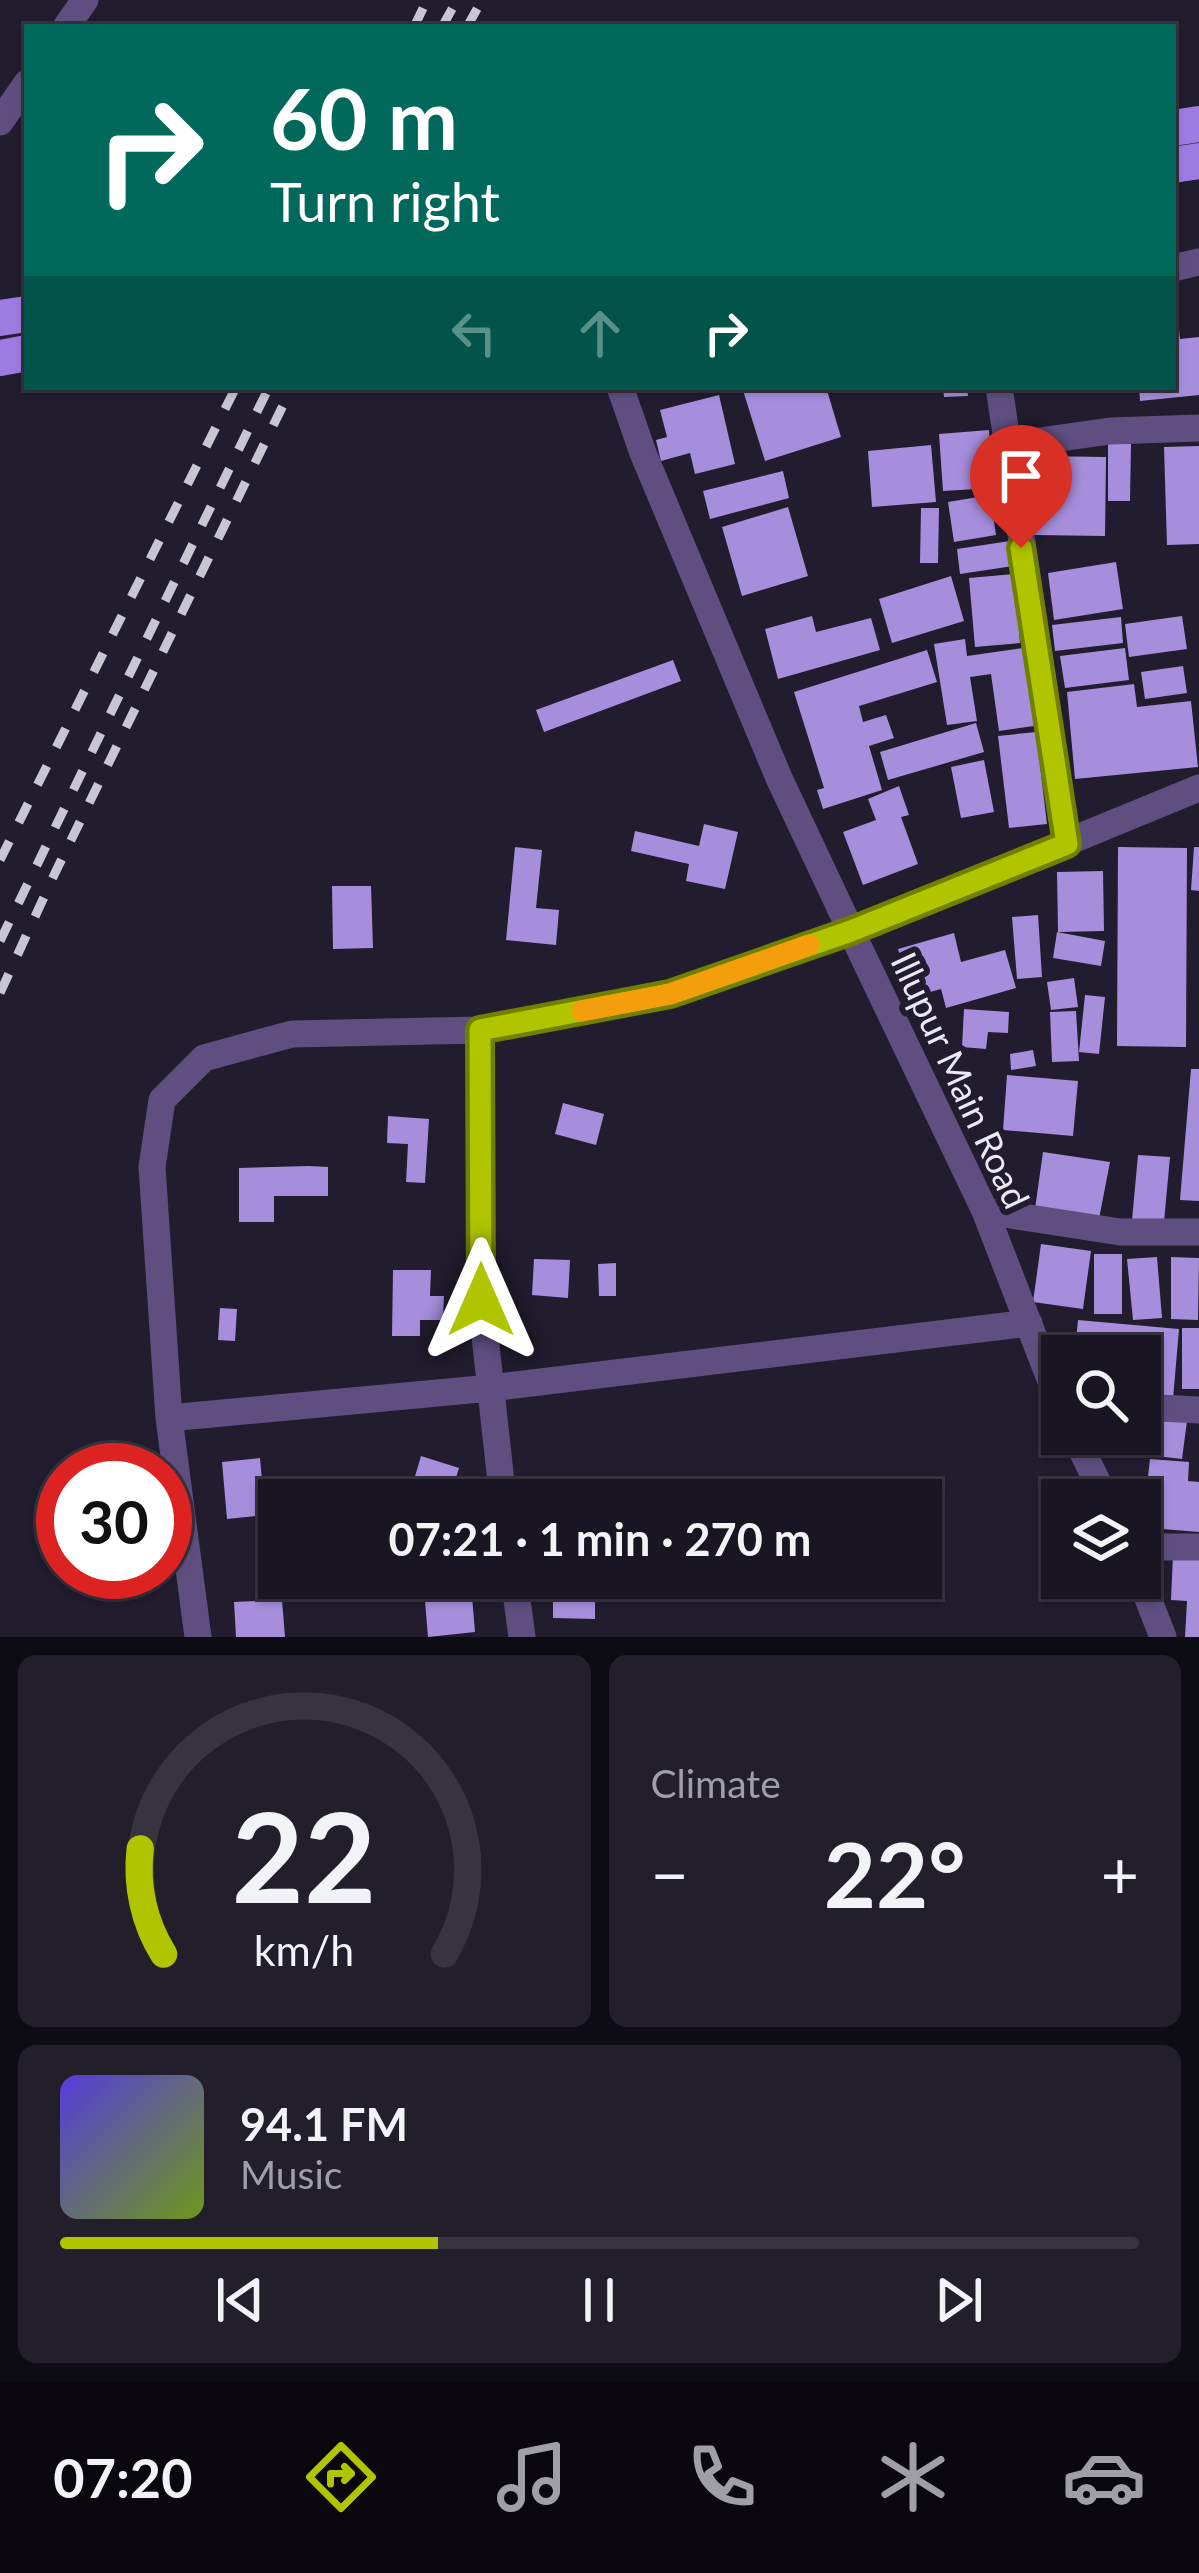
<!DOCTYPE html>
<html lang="en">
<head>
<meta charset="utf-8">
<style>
  body { margin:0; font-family:Lato,sans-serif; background:#221e2a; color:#f1f3f6; height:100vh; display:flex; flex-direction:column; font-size:45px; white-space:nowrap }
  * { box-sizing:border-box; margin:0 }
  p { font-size:39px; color:#9f9fa5 }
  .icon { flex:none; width:66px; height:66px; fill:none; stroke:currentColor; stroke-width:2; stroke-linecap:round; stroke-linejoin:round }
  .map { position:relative; height:1637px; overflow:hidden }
  .side { display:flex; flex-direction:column; gap:18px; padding:18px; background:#0e0c13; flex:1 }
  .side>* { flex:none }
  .top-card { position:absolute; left:24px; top:24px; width:1152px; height:366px; border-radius:0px; box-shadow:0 3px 9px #0004,0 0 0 3px #373440; background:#00695c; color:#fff; overflow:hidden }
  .fabs { position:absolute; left:1041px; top:1335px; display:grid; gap:24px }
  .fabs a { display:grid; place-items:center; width:120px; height:120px; border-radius:0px; background:#191522; box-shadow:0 3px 9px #0004,0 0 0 3px #373440; font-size:60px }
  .speed { position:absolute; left:36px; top:1443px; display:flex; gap:24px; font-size:60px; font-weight:700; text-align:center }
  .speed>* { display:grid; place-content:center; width:156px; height:156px; border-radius:50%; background:#191522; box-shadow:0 3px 9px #0004,0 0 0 3px #373440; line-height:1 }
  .speed .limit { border:18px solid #d22; background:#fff; color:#111 }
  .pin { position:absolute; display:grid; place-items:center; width:102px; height:102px; color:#fff; margin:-123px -51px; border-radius:50% 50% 50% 0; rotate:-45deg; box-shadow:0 0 12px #0007 }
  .pin .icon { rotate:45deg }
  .me { position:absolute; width:132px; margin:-66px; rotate:0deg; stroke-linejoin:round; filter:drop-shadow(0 0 9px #0008) }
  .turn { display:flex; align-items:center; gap:42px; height:252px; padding:0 48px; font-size:54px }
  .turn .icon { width:156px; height:156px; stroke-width:2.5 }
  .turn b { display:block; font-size:84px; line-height:102px }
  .lanes { display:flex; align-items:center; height:114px; padding:0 48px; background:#0003; justify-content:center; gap:60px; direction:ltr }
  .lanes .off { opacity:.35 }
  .big { font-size:90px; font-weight:700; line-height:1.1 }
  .side .tile { flex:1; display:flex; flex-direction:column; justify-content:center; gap:18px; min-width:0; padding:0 42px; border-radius:18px; background:#221e2a }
  .side .dial { align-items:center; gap:0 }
  .dial svg { height:312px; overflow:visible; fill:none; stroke:#373440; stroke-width:7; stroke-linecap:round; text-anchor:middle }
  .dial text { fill:#f1f3f6; stroke:none }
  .song { display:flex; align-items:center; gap:36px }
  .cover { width:144px; height:144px; border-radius:18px; background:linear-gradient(135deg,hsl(250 70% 55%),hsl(80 70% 35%)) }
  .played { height:12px; border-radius:6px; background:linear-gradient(90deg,#b0c500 35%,#373440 35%) }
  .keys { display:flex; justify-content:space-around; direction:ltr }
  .heat { display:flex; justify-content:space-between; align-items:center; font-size:66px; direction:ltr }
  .side .tiles { flex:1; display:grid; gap:18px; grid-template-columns:1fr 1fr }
  .tile:last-child { grid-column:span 2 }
  .trip { position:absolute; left:258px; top:1479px; width:684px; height:120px; border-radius:0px; background:#191522; box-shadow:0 3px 9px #0004,0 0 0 3px #373440; font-weight:700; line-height:120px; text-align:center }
  .tabs { display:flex; height:192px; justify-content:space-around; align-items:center; background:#0a080e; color:#9f9fa5 }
  .tabs .icon { width:84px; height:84px }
  .tabs .active { color:#b0c500 }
  .tabs b { font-size:54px; color:#f1f3f6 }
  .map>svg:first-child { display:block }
</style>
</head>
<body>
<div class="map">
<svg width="1199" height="1637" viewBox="0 0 1199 1637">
  <rect width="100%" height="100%" fill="#211c2e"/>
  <path fill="#a68edd" d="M 1173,300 L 1176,300 L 1180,339 L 1199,337 L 1199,395 L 1140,401 L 1139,387 L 1173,387 Z
    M 742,387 L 826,387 L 841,437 L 765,461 Z
    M 943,387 L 967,387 L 968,396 L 944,397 Z
    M 719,395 L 735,464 L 695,474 L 690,453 L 661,461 L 656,440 L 667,437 L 660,410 Z
    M 989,430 L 993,488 L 943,491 L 939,434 Z
    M 1108,444 L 1131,444 L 1130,501 L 1108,501 Z
    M 931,445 L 936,502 L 872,507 L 868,451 Z
    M 1199,446 L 1199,544 L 1167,545 L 1164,447 Z
    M 1035,456 L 1106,457 L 1105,536 L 1034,535 Z
    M 783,471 L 789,498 L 710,519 L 703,491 Z
    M 990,495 L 996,535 L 954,542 L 948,502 Z
    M 788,507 L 808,576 L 742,596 L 722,527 Z
    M 921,508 L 939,508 L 938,563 L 920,563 Z
    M 1010,541 L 1013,566 L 960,574 L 957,549 Z
    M 1116,562 L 1123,609 L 1054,620 L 1048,573 Z
    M 1014,574 L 1020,643 L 975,647 L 969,578 Z
    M 951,576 L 964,621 L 892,643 L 879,599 Z
    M 812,616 L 816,632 L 871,618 L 880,650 L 778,679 L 765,629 Z
    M 1182,616 L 1187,649 L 1129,657 L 1125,624 Z
    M 1121,617 L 1123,643 L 1055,651 L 1052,625 Z
    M 965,639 L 967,656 L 1023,648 L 1034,726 L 999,731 L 991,674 L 970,677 L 977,721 L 947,725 L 934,644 Z
    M 1125,648 L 1129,680 L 1065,688 L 1060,656 Z
    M 927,650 L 937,682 L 859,706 L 863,722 L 886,715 L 894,738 L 869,746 L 882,790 L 823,809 L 817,790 L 824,788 L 794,692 Z
    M 673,660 L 681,681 L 544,732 L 536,710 Z
    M 1183,666 L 1187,693 L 1145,699 L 1141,672 Z
    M 1134,684 L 1137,707 L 1191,701 L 1198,767 L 1075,779 L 1067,692 Z
    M 976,723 L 984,752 L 888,780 L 880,752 Z
    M 1036,732 L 1047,824 L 1009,828 L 998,736 Z
    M 984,760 L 994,812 L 961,818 L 951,767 Z
    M 899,786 L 909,815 L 901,817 L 918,864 L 863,885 L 843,832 L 876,820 L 868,799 Z
    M 704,824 L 738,832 L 725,889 L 686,881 L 689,864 L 631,851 L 635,831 L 699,846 Z
    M 515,847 L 542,850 L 536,908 L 559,910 L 556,945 L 506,940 Z
    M 1118,847 L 1187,848 L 1186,1047 L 1117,1046 Z
    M 1194,847 L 1199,847 L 1199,891 L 1191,890 Z
    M 1103,871 L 1104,931 L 1058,932 L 1057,872 Z
    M 332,886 L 371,886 L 373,948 L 333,949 Z
    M 1038,915 L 1042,977 L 1017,979 L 1012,917 Z
    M 1057,932 L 1105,941 L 1101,966 L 1053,958 Z
    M 954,933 L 961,962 L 1005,950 L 1016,988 L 946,1008 L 941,989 L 912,997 L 898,949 Z
    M 1074,978 L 1078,1007 L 1051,1010 L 1047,982 Z
    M 1085,995 L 1105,997 L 1099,1054 L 1079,1052 Z
    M 964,1009 L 1009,1012 L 1008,1033 L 988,1032 L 986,1049 L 962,1047 Z
    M 1076,1011 L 1079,1061 L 1052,1062 L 1050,1012 Z
    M 1033,1050 L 1036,1066 L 1011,1070 L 1010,1054 Z
    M 1191,1069 L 1199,1069 L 1199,1201 L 1180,1200 Z
    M 1007,1075 L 1078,1081 L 1073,1136 L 1003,1130 Z
    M 563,1103 L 604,1114 L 596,1145 L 555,1134 Z
    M 388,1116 L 429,1119 L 425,1183 L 406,1182 L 408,1144 L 387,1143 Z
    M 1043,1152 L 1110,1162 L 1099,1219 L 1035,1209 Z
    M 1138,1155 L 1170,1157 L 1164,1222 L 1132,1220 Z
    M 309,1166 L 328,1167 L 328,1196 L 274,1196 L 274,1222 L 239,1222 L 239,1168 Z
    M 1041,1244 L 1091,1251 L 1083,1309 L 1033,1302 Z
    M 1094,1254 L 1122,1254 L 1122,1314 L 1094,1314 Z
    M 1157,1257 L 1162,1318 L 1133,1320 L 1127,1259 Z
    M 1171,1257 L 1199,1258 L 1198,1320 L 1171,1319 Z
    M 534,1259 L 570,1260 L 568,1298 L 532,1295 Z
    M 616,1263 L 616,1296 L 599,1296 L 598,1264 Z
    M 393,1270 L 431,1270 L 430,1296 L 444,1296 L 443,1320 L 420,1320 L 420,1336 L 392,1336 Z
    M 220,1308 L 237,1309 L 235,1341 L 218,1340 Z
    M 1078,1320 L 1179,1329 L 1173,1399 L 1140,1396 L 1140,1356 L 1089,1356 L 1089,1351 L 1075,1350 Z
    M 1182,1328 L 1199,1328 L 1199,1389 L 1182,1389 Z
    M 1140,1416 L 1187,1421 L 1182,1459 L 1104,1450 L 1106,1434 L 1140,1434 Z
    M 421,1456 L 459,1468 L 449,1500 L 411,1490 Z
    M 260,1458 L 265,1515 L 227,1519 L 222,1462 Z
    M 1150,1459 L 1189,1462 L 1188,1481 L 1199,1482 L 1199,1532 L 1150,1528 L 1151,1505 L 1145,1505 Z
    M 1173,1555 L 1199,1556 L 1199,1637 L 1185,1637 L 1187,1601 L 1171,1600 Z
    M 553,1582 L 595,1582 L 595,1619 L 553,1618 Z
    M 471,1584 L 475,1632 L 428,1637 L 424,1589 Z
    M 282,1600 L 285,1637 L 236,1637 L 234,1602 Z"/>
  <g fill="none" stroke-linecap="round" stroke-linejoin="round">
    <path stroke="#5e4f80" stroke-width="27" d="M 66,27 L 85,0
      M 0,122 L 27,83
      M 1173,268 L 1199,262
      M 999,387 L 1067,844
      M 1005,446 L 1110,431 L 1199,428
      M 985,1211 L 1120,1232 L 1199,1232
      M 1140,1407 L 1199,1410
      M 1062,1410 L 985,1211 L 851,931 L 1199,788
      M 169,1418 L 491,1388 L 1029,1323
      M 1074,1434 L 1106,1500
      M 503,1500 L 481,1300 L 480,1030 L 670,994 L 851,931 L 779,778 L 643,453 L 620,387
      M 1140,1547 L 1199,1547
      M 514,1578 L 522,1637
      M 1140,1578 L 1163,1637
      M 198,1637 L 169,1418 L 152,1167 L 162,1100 L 204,1058 L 292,1034 L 480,1030"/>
    <path stroke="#9d7ce1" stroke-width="36" d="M 1173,128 L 1199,124
      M 1173,165 L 1199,161
      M 0,318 L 27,314
      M 0,358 L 27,353"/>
    <path stroke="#c9c6d4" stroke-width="9" stroke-dasharray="21 21" stroke-linecap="butt" d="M 414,27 L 427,0
      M 442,27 L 457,0
      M 467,27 L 482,0
      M 0,860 L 236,387
      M 0,941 L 269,387
      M 0,993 L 55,873 L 292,387"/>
  </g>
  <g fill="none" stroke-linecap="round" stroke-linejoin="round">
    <defs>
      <path id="route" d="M 481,1300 L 480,1030 L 670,994 L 851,931 L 1067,844 L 1021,548"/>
    </defs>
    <use href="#route" stroke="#728000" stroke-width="30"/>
    <use href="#route" stroke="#b0c500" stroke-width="21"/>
    <path stroke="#f59e0b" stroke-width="21" d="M 582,1011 L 670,994 L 809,945"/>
  </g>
  <g text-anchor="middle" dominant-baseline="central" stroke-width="12" stroke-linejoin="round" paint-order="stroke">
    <g font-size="36" fill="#ece9f6" stroke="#211c2e">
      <text transform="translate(961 1080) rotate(65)">Illupur Main Road</text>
    </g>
  </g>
</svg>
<div class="fabs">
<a><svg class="icon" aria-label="search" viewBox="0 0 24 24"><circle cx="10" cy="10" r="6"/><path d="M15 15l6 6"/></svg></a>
<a><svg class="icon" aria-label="layers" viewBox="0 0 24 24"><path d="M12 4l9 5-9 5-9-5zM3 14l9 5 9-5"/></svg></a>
</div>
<div class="speed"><div class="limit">30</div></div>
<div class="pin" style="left:1021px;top:548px;background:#d93025"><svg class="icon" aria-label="arrive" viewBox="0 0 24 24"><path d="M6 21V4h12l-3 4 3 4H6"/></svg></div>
<svg class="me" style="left:481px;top:1300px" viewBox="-20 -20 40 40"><path d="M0-17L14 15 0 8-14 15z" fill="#b0c500" stroke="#fff" stroke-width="4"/></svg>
<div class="trip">07:21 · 1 min · 270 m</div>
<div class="top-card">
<div class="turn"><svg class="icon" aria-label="right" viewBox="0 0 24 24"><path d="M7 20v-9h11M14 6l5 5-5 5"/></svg><div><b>60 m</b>Turn right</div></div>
<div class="lanes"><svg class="icon off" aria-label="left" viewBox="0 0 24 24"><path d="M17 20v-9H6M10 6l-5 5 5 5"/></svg><svg class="icon off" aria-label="ahead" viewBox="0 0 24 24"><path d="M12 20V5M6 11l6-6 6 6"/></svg><svg class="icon" aria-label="right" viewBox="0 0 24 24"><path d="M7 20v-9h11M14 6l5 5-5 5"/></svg></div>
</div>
</div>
<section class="side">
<div class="tiles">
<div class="tile dial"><svg viewBox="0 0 100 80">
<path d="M14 69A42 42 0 1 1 86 69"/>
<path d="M14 69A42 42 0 0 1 8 42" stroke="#b0c500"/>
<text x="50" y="56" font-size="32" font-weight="700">22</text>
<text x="50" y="72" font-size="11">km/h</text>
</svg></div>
<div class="tile"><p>Climate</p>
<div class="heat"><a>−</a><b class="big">22°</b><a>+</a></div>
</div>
<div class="tile">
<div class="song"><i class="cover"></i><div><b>94.1 FM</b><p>Music</p></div></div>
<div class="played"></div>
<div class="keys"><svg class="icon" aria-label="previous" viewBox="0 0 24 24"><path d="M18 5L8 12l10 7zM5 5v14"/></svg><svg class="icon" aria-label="pause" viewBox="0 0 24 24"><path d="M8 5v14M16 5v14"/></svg><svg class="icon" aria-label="next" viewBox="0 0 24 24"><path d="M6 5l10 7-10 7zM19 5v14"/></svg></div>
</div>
</div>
</section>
<nav class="tabs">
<b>07:20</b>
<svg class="icon active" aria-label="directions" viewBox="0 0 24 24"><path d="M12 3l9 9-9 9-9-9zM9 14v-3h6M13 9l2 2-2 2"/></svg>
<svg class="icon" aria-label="music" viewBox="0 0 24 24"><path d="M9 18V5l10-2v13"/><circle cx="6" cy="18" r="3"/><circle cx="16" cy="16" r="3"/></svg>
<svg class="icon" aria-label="phone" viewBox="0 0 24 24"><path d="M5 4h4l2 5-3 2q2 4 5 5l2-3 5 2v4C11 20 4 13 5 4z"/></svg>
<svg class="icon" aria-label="climate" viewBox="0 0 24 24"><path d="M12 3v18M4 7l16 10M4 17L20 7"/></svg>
<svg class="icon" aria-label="car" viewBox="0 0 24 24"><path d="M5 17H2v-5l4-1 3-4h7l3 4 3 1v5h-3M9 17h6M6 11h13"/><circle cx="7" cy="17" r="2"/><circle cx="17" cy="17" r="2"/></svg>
</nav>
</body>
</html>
